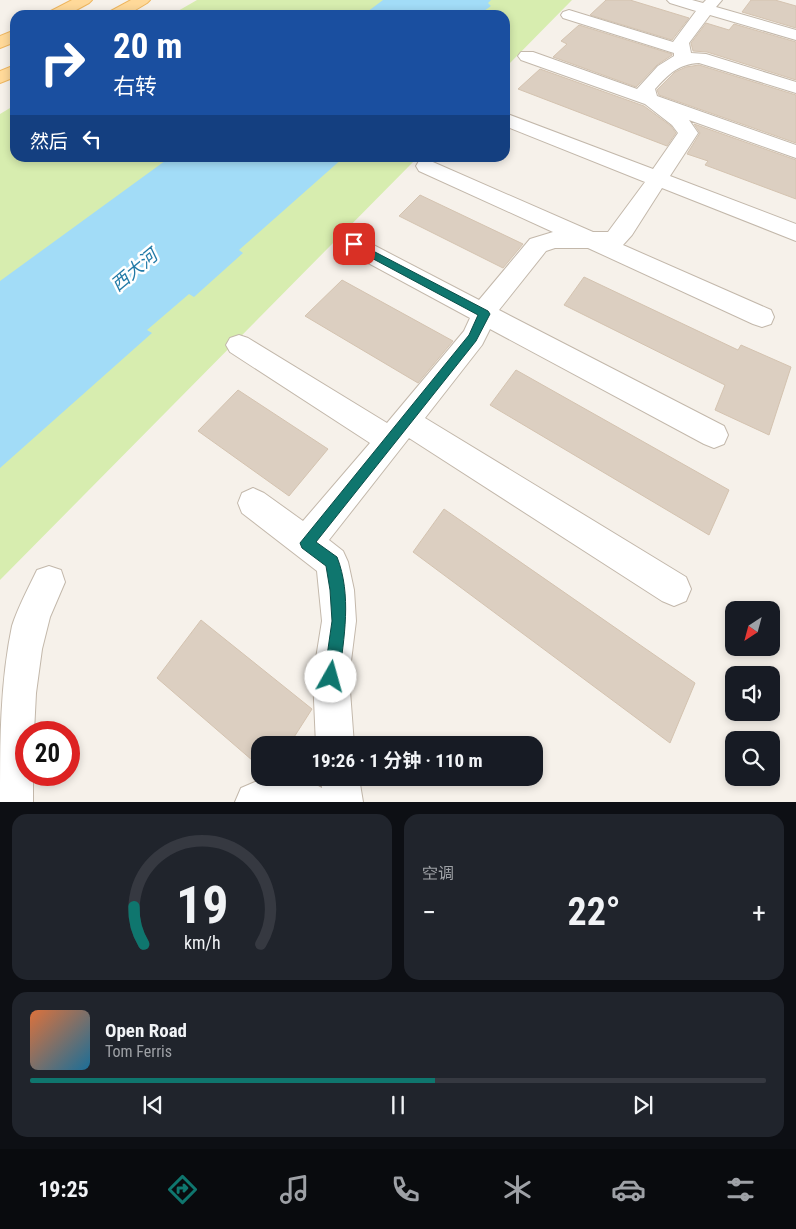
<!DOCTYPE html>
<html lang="zh">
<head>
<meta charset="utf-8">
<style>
  body { margin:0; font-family:"Roboto Condensed","Noto Sans SC",sans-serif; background:#20242c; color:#f1f3f6; height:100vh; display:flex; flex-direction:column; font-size:19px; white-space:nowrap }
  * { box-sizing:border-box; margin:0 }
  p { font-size:16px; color:#9ea1a6 }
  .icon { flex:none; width:28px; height:28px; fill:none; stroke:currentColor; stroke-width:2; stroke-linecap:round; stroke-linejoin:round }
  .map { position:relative; height:802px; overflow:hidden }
  .panel { display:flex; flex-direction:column; gap:12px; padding:12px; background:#0d0f14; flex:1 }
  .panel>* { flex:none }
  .top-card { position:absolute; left:10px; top:10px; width:500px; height:152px; border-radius:15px; box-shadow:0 2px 8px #0003; background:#1a4fa0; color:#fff; overflow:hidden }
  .needle { width:32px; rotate:216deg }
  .buttons { position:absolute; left:725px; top:601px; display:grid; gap:10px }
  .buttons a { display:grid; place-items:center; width:55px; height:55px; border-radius:10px; background:#171b24; box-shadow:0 2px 8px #0003; font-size:25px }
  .speed { position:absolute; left:15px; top:721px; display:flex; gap:10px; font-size:25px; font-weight:700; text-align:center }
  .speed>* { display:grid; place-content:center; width:65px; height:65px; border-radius:50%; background:#171b24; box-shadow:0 2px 8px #0003; line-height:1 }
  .speed .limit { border:8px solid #d22; background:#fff; color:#111 }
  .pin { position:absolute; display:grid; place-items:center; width:42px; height:42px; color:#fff; margin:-21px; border-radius:10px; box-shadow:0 2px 8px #0006 }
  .me { position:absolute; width:55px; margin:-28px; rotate:7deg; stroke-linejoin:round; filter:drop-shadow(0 0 4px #0008) }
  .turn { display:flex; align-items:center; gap:18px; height:105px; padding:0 20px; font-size:22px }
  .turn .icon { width:65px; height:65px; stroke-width:2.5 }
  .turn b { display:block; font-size:35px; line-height:42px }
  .then { display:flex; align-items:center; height:48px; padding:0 20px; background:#0003; gap:10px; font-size:19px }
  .big { font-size:38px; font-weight:700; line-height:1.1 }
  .panel .tile { flex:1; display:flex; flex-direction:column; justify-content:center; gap:8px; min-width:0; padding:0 18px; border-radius:15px; background:#20242c }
  .panel .dial { align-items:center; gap:0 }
  .dial svg { height:130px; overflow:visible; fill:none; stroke:#363941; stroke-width:7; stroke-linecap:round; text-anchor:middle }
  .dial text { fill:#f1f3f6; stroke:none }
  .song { display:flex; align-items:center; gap:15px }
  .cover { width:60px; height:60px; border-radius:8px; background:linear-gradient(135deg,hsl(20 70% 55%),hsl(200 70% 35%)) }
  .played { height:5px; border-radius:2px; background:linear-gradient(90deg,#0f766e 55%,#363941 55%) }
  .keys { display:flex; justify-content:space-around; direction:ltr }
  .heat { display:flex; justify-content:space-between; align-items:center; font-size:28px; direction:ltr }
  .panel .tiles { flex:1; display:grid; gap:12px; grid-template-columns:1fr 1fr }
  .tile:last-child { grid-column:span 2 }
  .trip { position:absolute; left:251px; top:736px; width:292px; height:50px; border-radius:15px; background:#171b24; box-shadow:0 2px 8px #0003; font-weight:700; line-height:50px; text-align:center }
  .dock { display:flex; height:80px; justify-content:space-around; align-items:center; background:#090b0e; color:#9ea1a6 }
  .dock .icon { width:35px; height:35px }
  .dock .current { color:#0f766e }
  .dock b { font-size:22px; color:#f1f3f6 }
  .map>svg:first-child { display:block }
</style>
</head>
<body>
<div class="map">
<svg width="796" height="802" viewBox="0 0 796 802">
  <rect width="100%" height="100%" fill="#f6f1ea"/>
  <path fill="#d7edaf" d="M 197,0 L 572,0 L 505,68 L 505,15 L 171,15 Z
    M 15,105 L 15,158 L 417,158 L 0,580 L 0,587 L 0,114 Z"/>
  <path fill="#a2dcf7" d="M 383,0 L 491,0 L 488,3 L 491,6 L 484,11 L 487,15 L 363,15 Z
    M 169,158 L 343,158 L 239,250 L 243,253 L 194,297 L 189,294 L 147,330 L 152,333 L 0,468 L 0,281 Z"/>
  <path fill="#dccfc1" stroke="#d4c3b0" d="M 606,0 L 630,0 L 689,18 L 672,40 L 590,15 Z
    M 751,0 L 775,0 L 796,6 L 796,28 L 742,12 Z
    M 706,23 L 729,30 L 734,24 L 796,42 L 796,80 L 707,52 L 693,51 L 691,43 Z
    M 579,25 L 672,54 L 672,55 L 657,65 L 636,87 L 553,57 L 567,44 L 561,41 Z
    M 699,65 L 796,95 L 796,143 L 659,95 L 657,90 L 675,72 L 686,67 Z
    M 540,69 L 644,106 L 671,126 L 676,133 L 667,146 L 518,89 Z
    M 694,124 L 796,160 L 796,199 L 705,165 L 708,161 L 687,154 L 700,133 Z
    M 420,195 L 523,244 L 503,268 L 399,216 Z
    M 584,277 L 738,350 L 741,345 L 791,367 L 769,435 L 715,410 L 725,385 L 564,305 Z
    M 342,280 L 453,341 L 418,383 L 305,316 Z
    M 516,370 L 729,490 L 709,535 L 490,405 Z
    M 238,390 L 328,449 L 289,496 L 198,431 Z
    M 444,509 L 695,683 L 670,743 L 413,552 Z
    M 201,620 L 312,709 L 289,745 L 260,745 L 260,767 L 157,678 Z"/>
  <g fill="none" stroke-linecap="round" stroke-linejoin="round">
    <defs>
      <path id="minor" d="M 667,0 L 692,0 L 703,3 L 706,0 L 722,0 L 716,7 L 796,30 L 796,40 L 710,15 L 689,43 L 691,53 L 706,54 L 796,82 L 796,93 L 699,63 C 678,64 669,74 655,89 L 657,96 L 796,145 L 796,158 L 689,120 L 698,133 L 670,176 L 796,224 L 796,241 L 662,188 L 632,235 L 623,245 L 771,310 L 774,317 L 771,324 L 762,327 L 753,324 L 588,248 L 555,248 L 546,251 L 499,310 L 724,426 L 728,435 L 724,444 L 714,448 L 704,444 L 490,329 L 482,345 L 425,418 L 686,577 L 691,589 L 686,601 L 674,606 L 662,601 L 409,438 L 329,540 L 343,551 L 348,562 L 354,590 L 356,621 L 349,677 L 354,745 L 316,745 L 313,677 L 322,621 L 317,571 L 242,513 L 238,503 L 242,493 L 253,488 L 264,493 L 303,521 L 370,443 L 230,352 L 226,345 L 230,338 L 239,335 L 248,338 L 387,423 L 464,331 L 470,318 L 346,251 L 343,245 L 346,239 L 354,237 L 362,239 L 479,300 L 530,239 L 553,232 L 419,171 L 416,166 L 419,161 L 426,159 L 593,232 L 608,232 L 645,182 L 505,126 L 505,113 L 653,169 L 678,133 L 672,125 L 645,104 L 521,60 L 518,56 L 521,52 L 533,52 L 637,89 L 658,66 L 674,56 L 674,53 L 563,18 L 561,15 L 563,12 L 569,10 L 673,42 L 696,11 L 670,3 Z
        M 49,566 L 61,570 L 65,582 L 50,617 L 42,649 L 36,693 L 34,732 L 26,732 L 26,775 L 33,775 L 33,802 L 0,802 C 0,743 0,683 12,626 C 18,607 28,589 37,570 Z
        M 303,778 L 322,788 L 321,778 L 359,778 L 363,802 L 235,802 L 241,788 L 255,782 Z"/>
      <path id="major" d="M 72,0 L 92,0 L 89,3 L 67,15 L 47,15 L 49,12 Z
        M 131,0 L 150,0 L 147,3 L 127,15 L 107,15 L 109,12 Z
        M 15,30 L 15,42 L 0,48 L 0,36 Z
        M 15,65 L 15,77 L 0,83 L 0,71 Z"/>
    </defs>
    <use href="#minor" stroke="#c3b8ab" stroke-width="2"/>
    <use href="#major" stroke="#eeb65f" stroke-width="2"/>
    <use href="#minor" fill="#fff" fill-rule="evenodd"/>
    <use href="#major" fill="#ffd999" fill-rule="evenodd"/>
  </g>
  <path fill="#0f766e" stroke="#0a4d48" d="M 354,241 L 488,311 L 490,314 L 476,341 L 316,542 L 337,557 C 352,595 344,638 339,677 L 337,682 L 331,684 L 326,682 L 324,677 L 332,621 L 330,590 L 326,566 L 302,548 L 300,543 L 469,335 L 478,315 L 351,247 L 351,242 Z"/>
  <g text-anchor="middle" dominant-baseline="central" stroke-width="5" stroke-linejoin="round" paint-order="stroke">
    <g font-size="18" font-style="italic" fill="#227aa7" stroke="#fff">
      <text transform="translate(134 270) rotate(-40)">西大河</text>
    </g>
  </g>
</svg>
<div class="buttons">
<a><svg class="needle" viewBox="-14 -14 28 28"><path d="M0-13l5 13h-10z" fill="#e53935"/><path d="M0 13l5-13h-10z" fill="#9ea1a6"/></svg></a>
<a><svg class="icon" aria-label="sound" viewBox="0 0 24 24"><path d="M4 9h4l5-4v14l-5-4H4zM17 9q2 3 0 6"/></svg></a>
<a><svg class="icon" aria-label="search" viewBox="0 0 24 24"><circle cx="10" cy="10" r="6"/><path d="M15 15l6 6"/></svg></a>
</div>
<div class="speed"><div class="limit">20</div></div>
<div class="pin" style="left:354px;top:244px;background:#d93025"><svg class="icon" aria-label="arrive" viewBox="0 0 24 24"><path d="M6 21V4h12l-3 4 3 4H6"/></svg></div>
<svg class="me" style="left:331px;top:677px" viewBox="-20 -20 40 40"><circle r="19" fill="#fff"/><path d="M0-13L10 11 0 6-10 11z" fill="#0f766e"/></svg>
<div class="trip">19:26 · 1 分钟 · 110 m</div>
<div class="top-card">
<div class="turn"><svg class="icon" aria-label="right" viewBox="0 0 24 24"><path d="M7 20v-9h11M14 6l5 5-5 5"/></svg><div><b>20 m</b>右转</div></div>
<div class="then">然后<svg class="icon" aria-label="left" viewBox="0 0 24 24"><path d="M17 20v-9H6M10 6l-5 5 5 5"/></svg></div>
</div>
</div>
<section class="panel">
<div class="tiles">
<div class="tile dial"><svg viewBox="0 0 100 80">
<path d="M14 69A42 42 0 1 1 86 69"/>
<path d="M14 69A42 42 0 0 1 8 46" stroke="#0f766e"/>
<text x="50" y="56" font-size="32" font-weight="700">19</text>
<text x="50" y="72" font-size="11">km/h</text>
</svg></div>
<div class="tile"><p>空调</p>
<div class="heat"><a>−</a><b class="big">22°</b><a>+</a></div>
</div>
<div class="tile">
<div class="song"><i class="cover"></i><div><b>Open Road</b><p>Tom Ferris</p></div></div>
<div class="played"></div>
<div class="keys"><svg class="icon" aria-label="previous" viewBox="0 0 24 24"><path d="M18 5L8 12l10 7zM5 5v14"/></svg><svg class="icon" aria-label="pause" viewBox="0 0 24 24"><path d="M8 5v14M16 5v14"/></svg><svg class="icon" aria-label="next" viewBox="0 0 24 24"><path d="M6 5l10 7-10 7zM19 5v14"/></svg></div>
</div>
</div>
</section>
<nav class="dock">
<b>19:25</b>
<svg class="icon current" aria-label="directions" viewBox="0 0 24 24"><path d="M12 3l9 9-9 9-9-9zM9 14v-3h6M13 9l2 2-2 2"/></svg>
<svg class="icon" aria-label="music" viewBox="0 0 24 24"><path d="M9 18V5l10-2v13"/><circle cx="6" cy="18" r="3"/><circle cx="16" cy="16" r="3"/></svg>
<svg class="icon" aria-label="phone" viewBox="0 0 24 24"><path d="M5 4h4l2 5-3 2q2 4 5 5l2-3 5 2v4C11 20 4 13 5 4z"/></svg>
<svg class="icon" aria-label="climate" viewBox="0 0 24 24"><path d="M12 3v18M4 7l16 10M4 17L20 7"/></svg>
<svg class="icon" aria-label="car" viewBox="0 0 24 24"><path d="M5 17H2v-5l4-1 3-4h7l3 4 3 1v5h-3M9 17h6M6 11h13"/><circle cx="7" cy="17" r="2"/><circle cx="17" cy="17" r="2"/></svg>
<svg class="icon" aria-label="filters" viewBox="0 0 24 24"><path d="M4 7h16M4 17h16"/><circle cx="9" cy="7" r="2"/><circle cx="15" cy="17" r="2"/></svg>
</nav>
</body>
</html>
